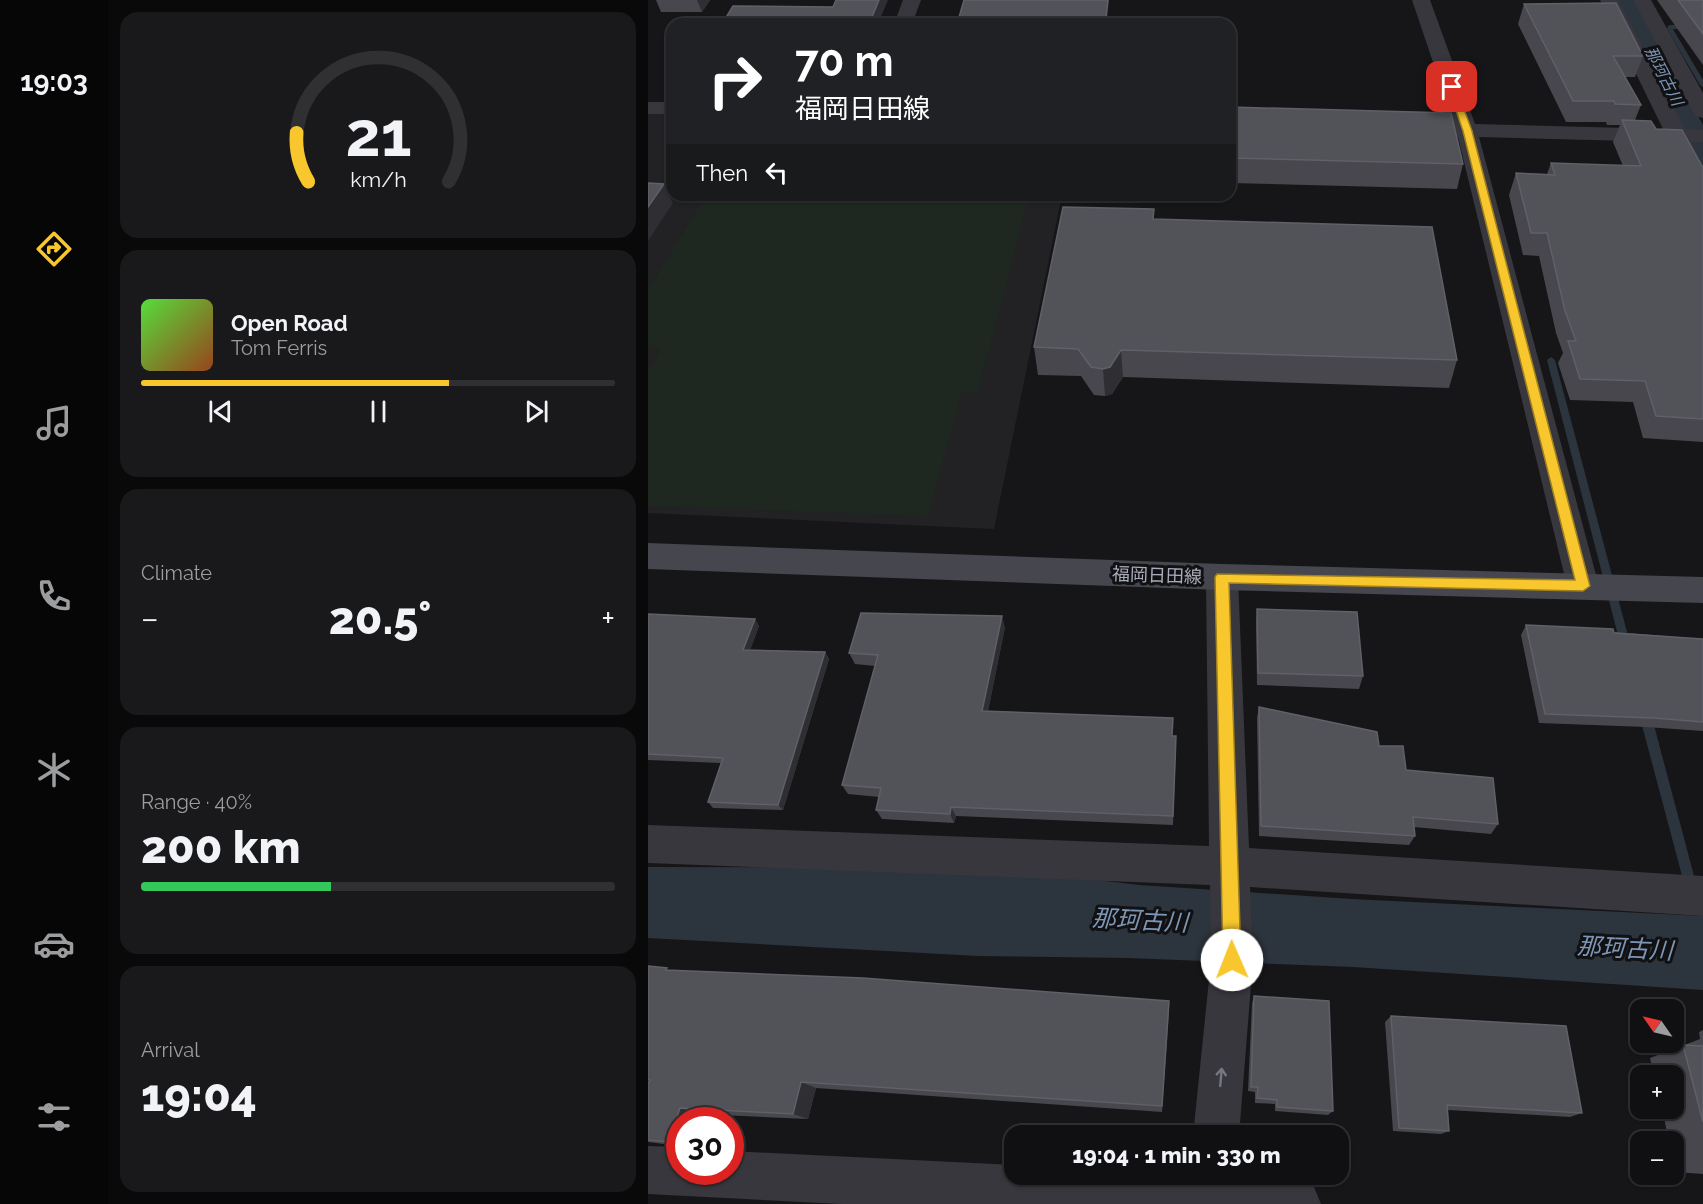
<!DOCTYPE html>
<html lang="en">
<head>
<meta charset="utf-8">
<style>
  body { margin:0; font-family:Raleway,"Noto Sans JP",sans-serif; background:#19191b; color:#f1f3f6; height:100vh; display:flex; flex-direction:column; font-size:22px; white-space:nowrap }
  * { box-sizing:border-box; margin:0 }
  p { font-size:20px; color:#9c9d9f }
  .icon { flex:none; width:33px; height:33px; fill:none; stroke:currentColor; stroke-width:2; stroke-linecap:round; stroke-linejoin:round }
  .map { position:relative; flex:1; overflow:hidden }
  .side { display:flex; flex-direction:column; gap:12px; padding:12px; background:#09090a; width:540px }
  .side>* { flex:none }
  .guide { position:absolute; left:18px; top:18px; width:570px; height:183px; border-radius:18px; box-shadow:0 2px 4px #0004,0 0 0 2px #303032; background:#202124; color:#fff; overflow:hidden }
  .needle { width:39px; rotate:304deg }
  .buttons { position:absolute; left:982px; top:999px; display:grid; gap:12px }
  .buttons a { display:grid; place-items:center; width:54px; height:54px; border-radius:12px; background:#101012; box-shadow:0 2px 4px #0004,0 0 0 2px #303032; font-size:30px }
  .speed { position:absolute; left:18px; top:1107px; display:flex; gap:12px; font-size:30px; font-weight:700; text-align:center }
  .speed>* { display:grid; place-content:center; width:78px; height:78px; border-radius:50%; background:#101012; box-shadow:0 2px 4px #0004,0 0 0 2px #303032; line-height:1 }
  .speed .limit { border:9px solid #d22; background:#fff; color:#111 }
  .pin { position:absolute; display:grid; place-items:center; width:51px; height:51px; color:#fff; margin:-26px; border-radius:12px; box-shadow:0 3px 9px #0006 }
  .me { position:absolute; width:66px; margin:-33px; rotate:359deg; stroke-linejoin:round; filter:drop-shadow(0 0 4px #0008) }
  .turn { display:flex; align-items:center; gap:21px; height:126px; padding:0 30px; font-size:27px }
  .turn .icon { width:78px; height:78px; stroke-width:2.5 }
  .turn b { display:block; font-size:42px; line-height:51px }
  .then { display:flex; align-items:center; height:57px; padding:0 30px; background:#0003; gap:12px; font-size:22px }
  .big { font-size:45px; font-weight:800; line-height:1.1 }
  .side .tile { flex:1; display:flex; flex-direction:column; justify-content:center; gap:9px; min-width:0; padding:0 21px; border-radius:18px; background:#19191b }
  .side .dial { align-items:center; gap:0 }
  .dial svg { height:156px; overflow:visible; fill:none; stroke:#303032; stroke-width:7; stroke-linecap:round; text-anchor:middle }
  .dial text { fill:#f1f3f6; stroke:none }
  .song { display:flex; align-items:center; gap:18px }
  .cover { width:72px; height:72px; border-radius:9px; background:linear-gradient(135deg,hsl(110 70% 55%),hsl(20 70% 35%)) }
  .played { height:6px; border-radius:3px; background:linear-gradient(90deg,#f8c72e 65%,#303032 65%) }
  .keys { display:flex; justify-content:space-around; direction:ltr }
  .heat { display:flex; justify-content:space-between; align-items:center; font-size:33px; direction:ltr }
  .charge { height:9px; border-radius:4px; background:linear-gradient(90deg,#34c759 40%,#303032 0) }
  .trip { position:absolute; left:356px; top:1125px; width:345px; height:60px; border-radius:18px; background:#101012; box-shadow:0 2px 4px #0004,0 0 0 2px #303032; font-weight:800; line-height:60px; text-align:center }
  main { display:flex; flex:1; min-height:0 }
  .menu { display:flex; flex-direction:column; width:108px; justify-content:space-around; align-items:center; background:#060607; color:#9c9d9f }
  .menu .icon { width:42px; height:42px }
  .menu .selected { color:#f8c72e }
  .menu b { font-size:27px; color:#f1f3f6 }
  .map>svg:first-child { display:block }
</style>
</head>
<body>
<main>
<nav class="menu">
<b>19:03</b>
<svg class="icon selected" aria-label="directions" viewBox="0 0 24 24"><path d="M12 3l9 9-9 9-9-9zM9 14v-3h6M13 9l2 2-2 2"/></svg>
<svg class="icon" aria-label="music" viewBox="0 0 24 24"><path d="M9 18V5l10-2v13"/><circle cx="6" cy="18" r="3"/><circle cx="16" cy="16" r="3"/></svg>
<svg class="icon" aria-label="phone" viewBox="0 0 24 24"><path d="M5 4h4l2 5-3 2q2 4 5 5l2-3 5 2v4C11 20 4 13 5 4z"/></svg>
<svg class="icon" aria-label="climate" viewBox="0 0 24 24"><path d="M12 3v18M4 7l16 10M4 17L20 7"/></svg>
<svg class="icon" aria-label="car" viewBox="0 0 24 24"><path d="M5 17H2v-5l4-1 3-4h7l3 4 3 1v5h-3M9 17h6M6 11h13"/><circle cx="7" cy="17" r="2"/><circle cx="17" cy="17" r="2"/></svg>
<svg class="icon" aria-label="filters" viewBox="0 0 24 24"><path d="M4 7h16M4 17h16"/><circle cx="9" cy="7" r="2"/><circle cx="15" cy="17" r="2"/></svg>
</nav>
<section class="side">
<div class="tile dial"><svg viewBox="0 0 100 80">
<path d="M14 69A42 42 0 1 1 86 69"/>
<path d="M14 69A42 42 0 0 1 8 44" stroke="#f8c72e"/>
<text x="50" y="56" font-size="32" font-weight="700">21</text>
<text x="50" y="72" font-size="11">km/h</text>
</svg></div>
<div class="tile">
<div class="song"><i class="cover"></i><div><b>Open Road</b><p>Tom Ferris</p></div></div>
<div class="played"></div>
<div class="keys"><svg class="icon" aria-label="previous" viewBox="0 0 24 24"><path d="M18 5L8 12l10 7zM5 5v14"/></svg><svg class="icon" aria-label="pause" viewBox="0 0 24 24"><path d="M8 5v14M16 5v14"/></svg><svg class="icon" aria-label="next" viewBox="0 0 24 24"><path d="M6 5l10 7-10 7zM19 5v14"/></svg></div>
</div>
<div class="tile"><p>Climate</p>
<div class="heat"><a>−</a><b class="big">20.5°</b><a>+</a></div>
</div>
<div class="tile"><p>Range · 40%</p><b class="big">200 km</b><div class="charge"></div></div>
<div class="tile"><p>Arrival</p><b class="big">19:04</b></div>
</section>
<div class="map">
<svg width="1055" height="1204" viewBox="0 0 1055 1204">
  <rect width="100%" height="100%" fill="#161618"/>
  <path fill="#222225" d="M 0,113 L 24,114 L 24,195 L 414,195 L 346,529 L 0,513 Z"/>
  <path fill="#1e2720" d="M 58,195 L 381,195 L 330,392 L 314,392 L 280,516 L 0,506 L 0,372 L 14,348 L 0,347 L 0,290 Z"/>
  <path fill="#2c343d" d="M 966,0 L 989,0 L 1055,125 L 1055,180 Z
    M 0,867 L 342,868 L 492,885 L 704,899 L 1055,916 L 1055,990 L 705,967 L 480,958 L 330,956 L 0,938 Z"/>
  <g fill="none" stroke-linecap="round" stroke-linejoin="round">
    <path fill="#2c343d" fill-rule="evenodd" d="M 1022,25 L 1055,25 L 1055,29 L 1025,29 L 1055,80 L 1055,87 L 1052,85 L 1019,29 L 1020,26 Z
      M 903,357 L 907,360 L 983,647 L 982,650 L 978,652 L 974,650 L 973,647 L 899,360 Z
      M 997,709 L 1001,710 L 1003,714 L 1049,887 L 1048,892 L 1043,893 L 1038,892 L 1037,887 L 991,714 L 993,710 Z"/>
    <path fill="#37373d" fill-rule="evenodd" d="M 255,0 L 273,0 L 264,24 L 246,24 Z
      M 764,0 L 782,0 L 827,124 L 1015,129 L 952,0 L 970,0 L 1037,129 L 1055,130 L 1055,142 L 1043,142 L 1055,165 L 1055,194 L 1047,192 L 1044,187 L 1021,142 L 831,137 L 951,586 L 947,595 L 935,599 L 923,595 L 919,586 L 810,137 L 793,134 L 789,130 L 793,126 L 806,124 Z
      M 985,0 L 1003,0 L 1055,93 L 1055,118 L 1048,116 L 1045,112 Z
      M 0,102 L 24,102 L 24,114 L 0,114 Z
      M 574,564 L 585,568 L 590,577 L 601,848 L 1055,876 L 1055,916 L 602,887 L 605,960 L 591,1136 L 545,1136 L 563,960 L 562,885 L 0,863 L 0,825 L 561,846 L 558,577 L 563,568 Z
      M 0,1146 L 32,1147 L 32,1172 L 82,1172 L 82,1151 L 366,1165 L 366,1174 L 543,1174 L 649,1180 L 666,1187 L 673,1204 L 194,1204 L 0,1194 Z"/>
    <path fill="#45464e" fill-rule="evenodd" d="M 0,543 L 574,564 L 1055,577 L 1055,603 L 574,590 L 0,569 Z"/>
  </g>
  <path fill="#47474d" d="M 8,0 L 62,0 L 54,12 L 13,12 Z
    M 1009,0 L 1055,0 L 1055,65 Z
    M 876,4 L 995,56 L 987,77 L 977,77 L 993,105 L 987,120 L 1008,129 L 1055,168 L 1055,442 L 995,438 L 985,402 L 922,400 L 910,363 L 915,353 L 908,333 L 891,256 L 875,255 L 861,195 L 868,173 L 899,174 L 903,163 L 975,166 L 965,142 L 972,125 L 959,125 L 958,122 L 918,122 L 870,24 Z
    M 582,107 L 815,164 L 809,189 L 582,183 Z
    M 507,219 L 809,360 L 801,388 L 475,377 L 464,394 L 457,396 L 446,395 L 433,376 L 390,375 L 386,347 Z
    M 609,609 L 715,676 L 711,689 L 609,685 L 608,622 Z
    M 0,614 L 107,619 L 111,626 L 102,650 L 177,652 L 181,659 L 135,810 L 65,808 L 60,802 L 73,763 L 0,760 Z
    M 878,625 L 1055,639 L 1055,731 L 998,727 L 891,723 L 873,635 Z
    M 357,627 L 340,711 L 525,736 L 528,746 L 525,825 L 308,816 L 306,823 L 234,819 L 228,810 L 231,797 L 200,794 L 194,785 L 227,666 L 207,664 L 201,653 Z
    M 611,707 L 731,746 L 758,770 L 850,824 L 843,834 L 766,827 L 767,836 L 761,845 L 611,836 L 609,718 Z
    M 0,966 L 25,971 L 521,1010 L 514,1112 L 168,1088 L 160,1119 L 51,1114 L 49,1120 L 32,1120 L 32,1146 L 0,1142 Z
    M 606,996 L 685,1111 L 680,1115 L 627,1111 L 627,1104 L 607,1103 L 607,1092 L 600,1091 L 604,1003 Z
    M 743,1016 L 934,1113 L 922,1117 L 800,1110 L 801,1131 L 793,1134 L 745,1131 L 737,1022 Z
    M 1055,1030 L 1055,1174 L 1028,1172 L 1026,1162 L 1026,1142 L 1021,1142 L 1014,1108 L 1026,1108 L 1026,1076 L 1006,1076 L 1002,1058 L 1052,1039 L 1051,1032 Z"/>
  <path fill="#2f2f33" d="M 49,0 L 62,0 L 54,12 Z
    M 231,0 L 240,0 L 230,24 L 221,24 Z
    M 460,0 L 461,0 L 459,24 L 457,24 Z
    M 16,184 L 25,203 L 0,241 L 0,207 Z
    M 473,350 L 475,377 L 464,394 L 457,396 L 455,369 Z
    M 354,616 L 357,627 L 338,721 L 334,711 Z
    M 107,619 L 111,626 L 100,656 L 95,650 Z
    M 177,652 L 181,659 L 135,810 L 130,805 Z
    M 303,807 L 308,816 L 306,823 L 302,814 Z
    M 521,1001 L 521,1010 L 514,1112 L 514,1106 Z
    M 153,1082 L 168,1088 L 160,1119 L 145,1114 Z
    M 32,1108 L 51,1114 L 49,1120 L 32,1120 L 32,1144 L 21,1142 Z"/>
  <path fill="#525259" stroke="#5f6068" stroke-width="1.5" d="M 188,0 L 231,0 L 221,24 L 74,24 L 85,6 L 185,7 Z
    M 316,0 L 460,0 L 457,24 L 309,24 Z
    M 1030,0 L 1055,0 L 1055,34 Z
    M 968,3 L 995,56 L 965,56 L 993,105 L 967,104 L 966,101 L 925,101 L 876,4 Z
    M 582,107 L 803,113 L 815,164 L 582,158 Z
    M 974,120 L 1003,121 L 1008,129 L 1034,130 L 1055,168 L 1055,419 L 1008,416 L 997,381 L 932,379 L 920,341 L 928,341 L 917,311 L 899,233 L 883,233 L 868,173 L 907,175 L 903,163 L 993,166 Z
    M 0,183 L 16,184 L 0,207 Z
    M 415,207 L 506,209 L 505,219 L 784,227 L 809,360 L 473,350 L 462,367 L 455,369 L 443,367 L 430,349 L 386,347 Z
    M 609,609 L 709,612 L 715,676 L 610,673 Z
    M 213,613 L 354,616 L 334,711 L 525,718 L 524,736 L 528,736 L 525,816 L 303,807 L 302,814 L 228,810 L 233,788 L 194,785 L 230,655 L 201,653 Z
    M 0,614 L 107,619 L 95,650 L 177,652 L 130,805 L 60,802 L 75,758 L 0,754 Z
    M 878,625 L 965,629 L 966,633 L 1055,639 L 1055,722 L 1006,718 L 897,714 Z
    M 611,707 L 729,732 L 731,746 L 755,746 L 758,770 L 845,778 L 850,824 L 765,817 L 767,836 L 613,826 Z
    M 0,966 L 19,968 L 18,970 L 215,978 L 521,1001 L 514,1106 L 153,1082 L 145,1114 L 32,1108 L 21,1142 L 0,1140 L 0,1084 L 2,1080 L 0,1079 Z
    M 606,996 L 681,1001 L 685,1111 L 629,1107 L 629,1100 L 609,1098 L 610,1087 L 603,1087 Z
    M 743,1016 L 918,1026 L 934,1113 L 799,1105 L 801,1131 L 751,1128 Z
    M 1035,1045 L 1055,1046 L 1055,1122 Z"/>
  <defs><path id="oneway-shaft" d="M-6 0H5M1.5-3L5.5 0L1.5 3" fill="none" stroke-width="1.6" stroke-linecap="round" stroke-linejoin="round" transform="scale(1.5)"/></defs>
  <use stroke="#757781" href="#oneway-shaft" transform="translate(573 1077) rotate(-85)"/>
  <path fill="#f8c72e" stroke="#a1811e" stroke-width="1.5" d="M 804,85 L 808,87 L 824,131 L 942,586 L 935,591 L 581,583 L 593,960 L 590,966 L 584,969 L 578,966 L 575,960 L 567,577 L 569,574 L 927,580 L 815,131 L 800,87 Z"/>
  <g text-anchor="middle" dominant-baseline="central" stroke-width="6" stroke-linejoin="round" paint-order="stroke">
    <g font-size="16" font-style="italic" fill="#7e96b5" stroke="#111113">
      <text transform="translate(1016 76) rotate(63)">那珂古川</text>
    </g>
    <g font-size="18" fill="#a8abb9" stroke="#111113">
      <text transform="translate(509 575) rotate(2)">福岡日田線</text>
    </g>
    <g font-size="24" font-style="italic" fill="#7e96b5" stroke="#111113">
      <text transform="translate(492 920) rotate(3)">那珂古川</text>
      <text transform="translate(977 948) rotate(3)">那珂古川</text>
    </g>
  </g>
</svg>
<div class="buttons">
<a><svg class="needle" viewBox="-14 -14 28 28"><path d="M0-13l5 13h-10z" fill="#e53935"/><path d="M0 13l5-13h-10z" fill="#9c9d9f"/></svg></a>
<a>+</a>
<a>−</a>
</div>
<div class="speed"><div class="limit">30</div></div>
<div class="pin" style="left:804px;top:87px;background:#d93025"><svg class="icon" aria-label="arrive" viewBox="0 0 24 24"><path d="M6 21V4h12l-3 4 3 4H6"/></svg></div>
<svg class="me" style="left:584px;top:960px" viewBox="-20 -20 40 40"><circle r="19" fill="#fff"/><path d="M0-13L10 11 0 6-10 11z" fill="#f8c72e"/></svg>
<div class="trip">19:04 · 1 min · 330 m</div>
<div class="guide">
<div class="turn"><svg class="icon" aria-label="right" viewBox="0 0 24 24"><path d="M7 20v-9h11M14 6l5 5-5 5"/></svg><div><b>70 m</b>福岡日田線</div></div>
<div class="then">Then<svg class="icon" aria-label="left" viewBox="0 0 24 24"><path d="M17 20v-9H6M10 6l-5 5 5 5"/></svg></div>
</div>
</div>
</main>
</body>
</html>
